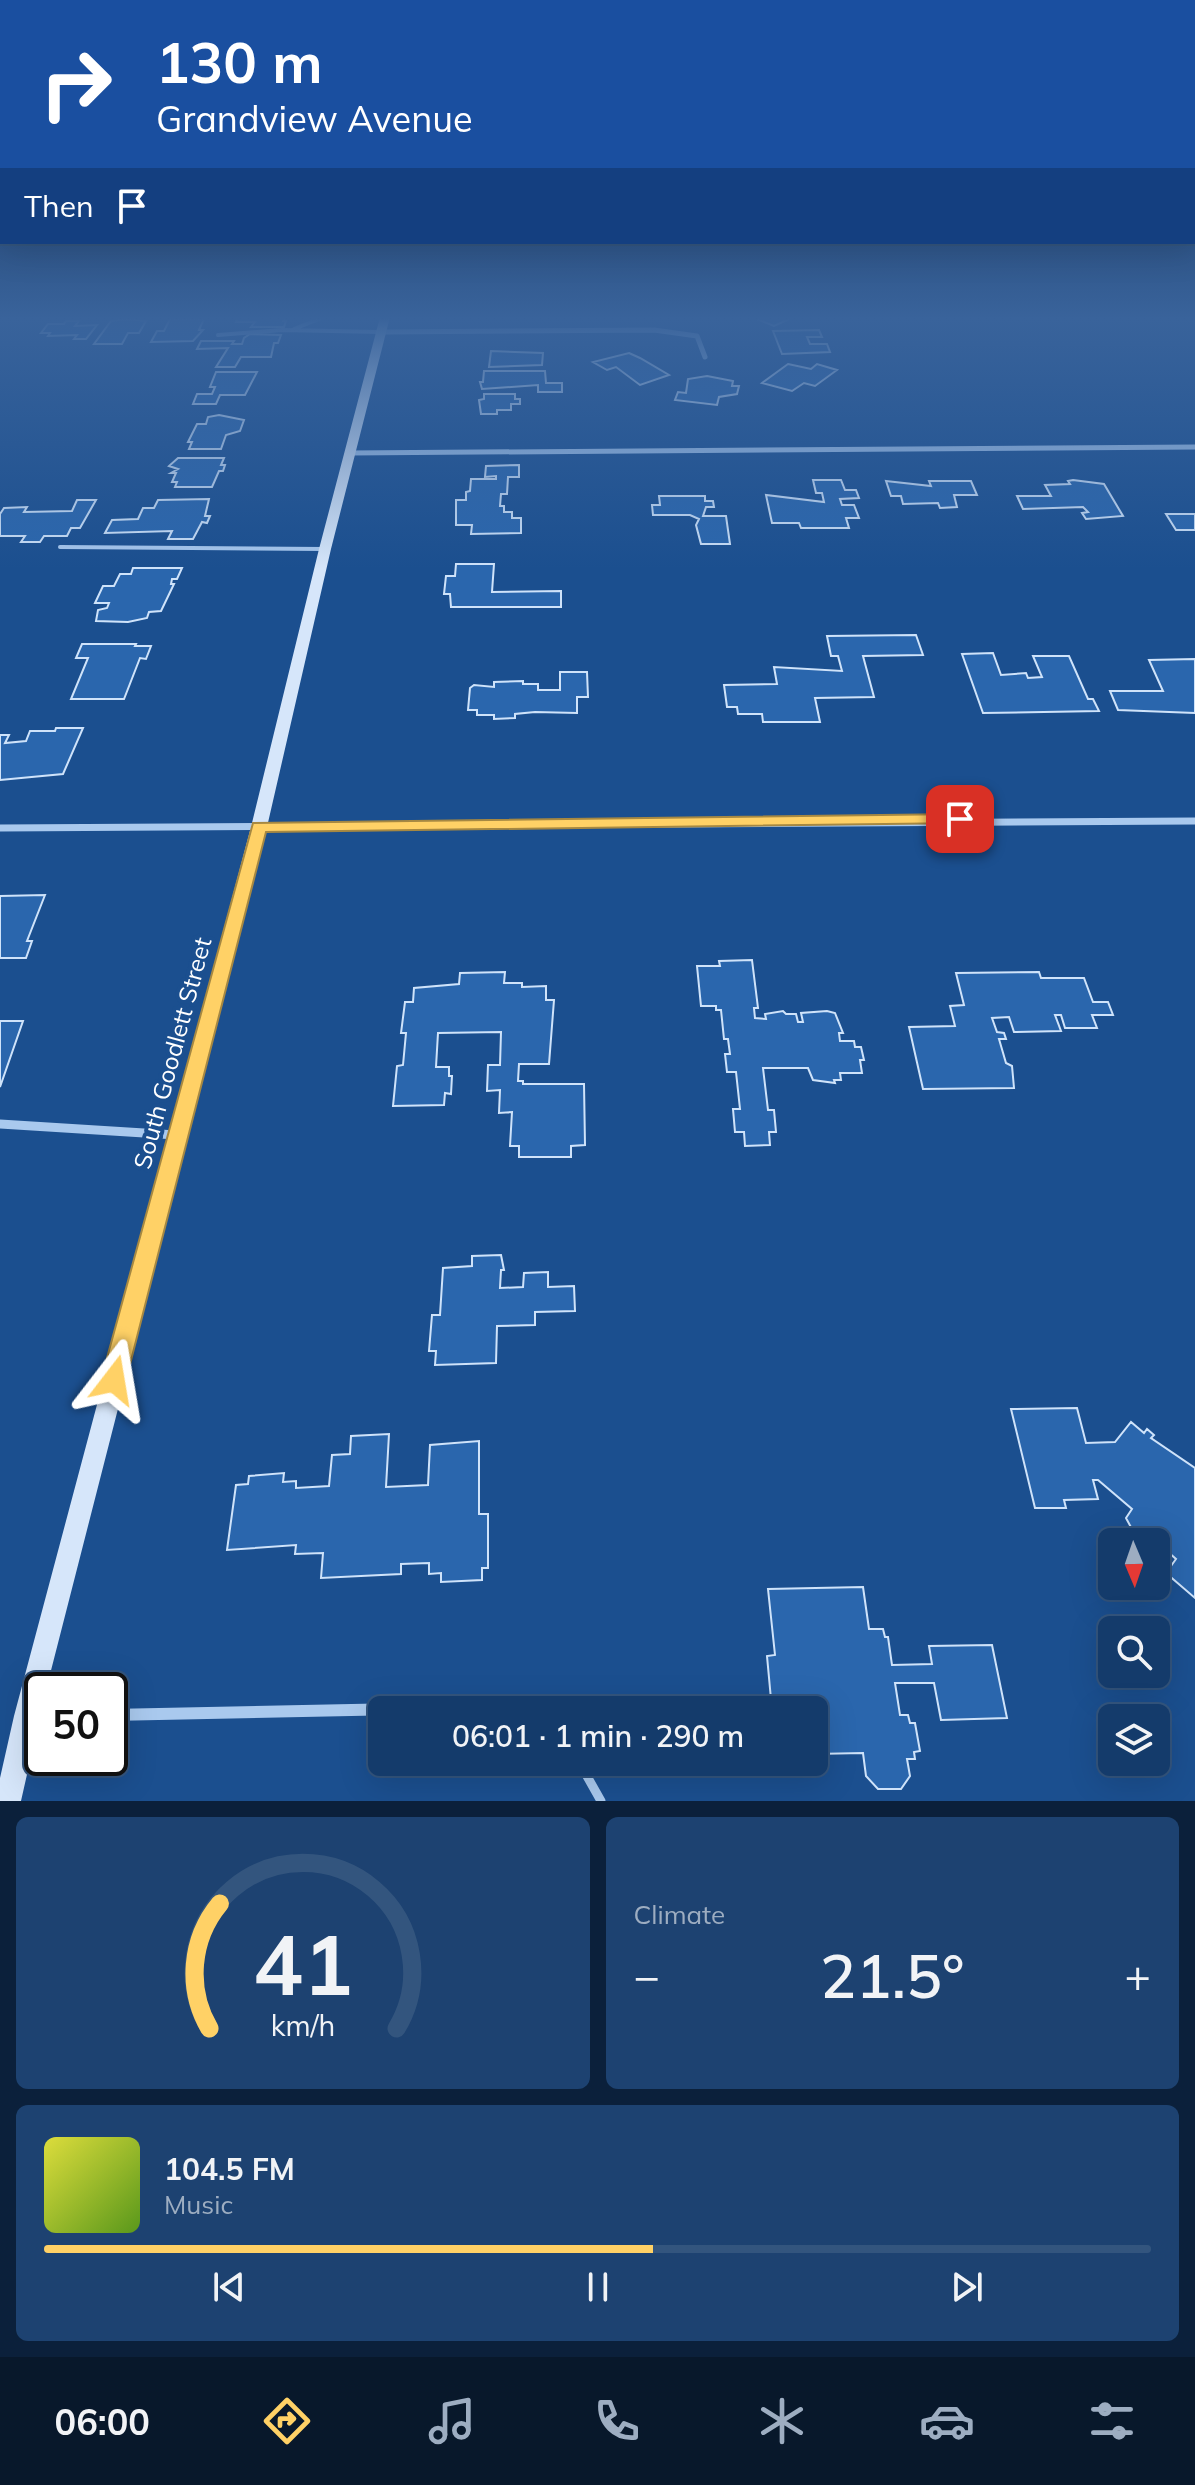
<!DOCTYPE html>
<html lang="en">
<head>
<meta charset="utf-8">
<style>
  body { margin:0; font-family:Mulish,sans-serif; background:#1d4271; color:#f1f3f6; height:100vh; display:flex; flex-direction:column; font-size:30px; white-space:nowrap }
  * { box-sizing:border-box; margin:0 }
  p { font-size:26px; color:#9dadc1 }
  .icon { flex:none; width:44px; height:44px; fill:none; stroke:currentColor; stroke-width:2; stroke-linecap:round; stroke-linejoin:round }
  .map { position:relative; height:1801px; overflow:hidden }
  .sheet { display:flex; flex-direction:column; gap:16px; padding:16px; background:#0b203b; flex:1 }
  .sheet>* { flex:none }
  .banner { position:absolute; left:0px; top:0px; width:1196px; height:244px; box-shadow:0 8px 32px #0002,0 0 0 2px #33557e; background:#1a4fa0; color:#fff; overflow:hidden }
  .needle { width:52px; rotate:178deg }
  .buttons { position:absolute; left:1098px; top:1528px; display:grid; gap:16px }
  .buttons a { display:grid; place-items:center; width:72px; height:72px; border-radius:12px; background:#143b6b; box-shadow:0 8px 32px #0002,0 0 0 2px #33557e; font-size:40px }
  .speed { position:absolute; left:24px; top:1672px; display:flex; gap:16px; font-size:40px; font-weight:700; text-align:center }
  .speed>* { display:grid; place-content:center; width:104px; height:104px; border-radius:50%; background:#143b6b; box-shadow:0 8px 32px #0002,0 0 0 2px #33557e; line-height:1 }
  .speed .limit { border:4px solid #111; border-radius:12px; background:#fff; color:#111 }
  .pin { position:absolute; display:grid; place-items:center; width:68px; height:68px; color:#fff; margin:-34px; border-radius:16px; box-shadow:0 4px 12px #0006 }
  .me { position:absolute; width:88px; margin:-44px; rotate:14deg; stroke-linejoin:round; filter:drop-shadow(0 0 6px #0008) }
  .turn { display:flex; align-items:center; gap:28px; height:168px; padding:0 24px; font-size:36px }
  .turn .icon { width:104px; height:104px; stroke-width:2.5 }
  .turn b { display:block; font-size:56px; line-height:68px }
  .then { display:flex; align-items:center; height:76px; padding:0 24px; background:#0003; gap:16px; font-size:30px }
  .big { font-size:60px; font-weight:600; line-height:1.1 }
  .sheet .tile { flex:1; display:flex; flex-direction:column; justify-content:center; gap:12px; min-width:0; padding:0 28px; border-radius:12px; background:#1d4271 }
  .sheet .dial { align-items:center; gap:0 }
  .dial svg { height:208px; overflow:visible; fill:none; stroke:#33557e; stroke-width:7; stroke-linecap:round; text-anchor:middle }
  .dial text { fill:#f1f3f6; stroke:none }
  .song { display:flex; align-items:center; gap:24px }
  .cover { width:96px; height:96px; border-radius:12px; background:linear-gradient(135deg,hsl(60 70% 55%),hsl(90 70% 35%)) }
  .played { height:8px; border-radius:4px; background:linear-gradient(90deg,#ffd166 55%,#33557e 55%) }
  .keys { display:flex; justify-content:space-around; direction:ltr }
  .heat { display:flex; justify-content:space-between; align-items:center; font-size:44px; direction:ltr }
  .sheet .tiles { flex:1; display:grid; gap:16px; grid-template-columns:1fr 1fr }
  .tile:last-child { grid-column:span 2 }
  .trip { position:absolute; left:368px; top:1696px; width:460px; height:80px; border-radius:12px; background:#143b6b; box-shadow:0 8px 32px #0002,0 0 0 2px #33557e; font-weight:600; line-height:80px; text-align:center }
  .menu { display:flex; height:128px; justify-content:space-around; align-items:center; background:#08182b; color:#9dadc1 }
  .menu .icon { width:56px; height:56px }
  .menu .on { color:#ffd166 }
  .menu b { font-size:36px; color:#f1f3f6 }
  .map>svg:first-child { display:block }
</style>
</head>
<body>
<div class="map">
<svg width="1195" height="1801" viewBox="0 0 1195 1801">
  <rect width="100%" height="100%" fill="#1b4f8f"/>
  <path fill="#2a66ad" stroke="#cfe3fa" stroke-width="2" d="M 238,317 L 285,317 L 283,321 L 286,321 L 284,327 L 251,327 L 255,322 L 236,322 Z
    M 752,317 L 751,317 L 794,317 L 774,326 Z
    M 126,319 L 146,321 L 139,333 L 128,333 L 122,344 L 94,344 L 111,321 Z
    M 170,319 L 204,319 L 199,330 L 203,330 L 193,341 L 151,342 L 157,331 L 164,331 Z
    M 66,321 L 79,321 L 75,326 L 97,325 L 86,339 L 74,339 L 77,335 L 48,336 L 50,333 L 41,333 L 48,324 L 64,324 Z
    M 819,330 L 822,337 L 807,337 L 810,344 L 827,344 L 830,352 L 782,354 L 773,331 Z
    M 250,334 L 281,335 L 278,343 L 274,343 L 271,357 L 241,357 L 235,367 L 216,367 L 228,348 L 197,349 L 201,341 L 234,341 L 232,344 L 242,344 L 244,338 Z
    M 491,351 L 543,353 L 542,365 L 489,367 Z
    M 629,353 L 640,358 L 669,375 L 640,385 L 616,367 L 607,370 L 593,362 Z
    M 788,364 L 811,369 L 817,364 L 837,370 L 815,386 L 804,383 L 792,391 L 762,383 Z
    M 484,371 L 545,371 L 546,383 L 562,383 L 562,392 L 538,392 L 538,385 L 482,389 L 480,382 L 483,382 Z
    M 216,372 L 257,372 L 245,395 L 220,395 L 216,404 L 193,404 L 197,394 L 212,394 L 215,387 L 210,387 Z
    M 707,376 L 733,381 L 732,386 L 739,386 L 737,394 L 719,397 L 717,405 L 675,400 L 678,392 L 686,393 L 688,379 Z
    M 484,394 L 515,394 L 515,399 L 520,399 L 520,404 L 511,404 L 511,410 L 497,410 L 497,414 L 481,414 L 479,400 L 484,399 Z
    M 219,415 L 244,420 L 240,431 L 226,435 L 221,449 L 189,449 L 192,442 L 188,442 L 197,424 L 206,424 L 208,417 Z
    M 178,458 L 224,458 L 221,465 L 225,465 L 223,471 L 219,471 L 212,487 L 175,487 L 177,482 L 172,482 L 176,473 L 171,473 L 178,469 L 169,466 Z
    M 519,465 L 519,477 L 508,477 L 507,494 L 501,494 L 500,506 L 504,506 L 504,512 L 512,512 L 512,518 L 521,518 L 521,533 L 471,534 L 472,525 L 456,525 L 456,500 L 466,500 L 466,492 L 470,491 L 471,479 L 496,479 L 496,476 L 485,477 L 486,466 Z
    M 813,480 L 841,480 L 845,490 L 856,490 L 859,498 L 840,499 L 842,505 L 854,505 L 859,518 L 846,518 L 849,528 L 801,528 L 799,523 L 772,523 L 766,495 L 824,502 L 822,493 L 816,493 Z
    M 1073,480 L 1104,484 L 1123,516 L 1086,519 L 1082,513 L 1088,512 L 1083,507 L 1023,509 L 1017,496 L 1051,496 L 1045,485 L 1070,484 L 1068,481 Z
    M 886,481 L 931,486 L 929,481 L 971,481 L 977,495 L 954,495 L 957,507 L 940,508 L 938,503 L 903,504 L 901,496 L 891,496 Z
    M 659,496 L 705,496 L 705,501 L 713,501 L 714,507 L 706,507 L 703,516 L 726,516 L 730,544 L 701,544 L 696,525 L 699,519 L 690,515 L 653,515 L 652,505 L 660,505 Z
    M 209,499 L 205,516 L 210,516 L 207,523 L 202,522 L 193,539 L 168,539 L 172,531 L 105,533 L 112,520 L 138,519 L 143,508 L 154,508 L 158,500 Z
    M 77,500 L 96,500 L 80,528 L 71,528 L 67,536 L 44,536 L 40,542 L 21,542 L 25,536 L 0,536 L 0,514 L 4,508 L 27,507 L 24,512 L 72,511 Z
    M 1166,514 L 1195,514 L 1195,530 L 1176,530 Z
    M 456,564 L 494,564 L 492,592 L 561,591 L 561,607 L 451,607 L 450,594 L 444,594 L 446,576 L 455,576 Z
    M 133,568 L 182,568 L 177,579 L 172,579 L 171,584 L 174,584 L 161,611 L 149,612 L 147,618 L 128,622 L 96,621 L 98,610 L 107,608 L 109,603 L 95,603 L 103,586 L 114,586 L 120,574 L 131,574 Z
    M 916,635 L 923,655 L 863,656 L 874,697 L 815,698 L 820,722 L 763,722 L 762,714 L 738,714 L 737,707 L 727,707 L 724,685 L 777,684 L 774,667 L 842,671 L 838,656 L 831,656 L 827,636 Z
    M 82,644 L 136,644 L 135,646 L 151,646 L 146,659 L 140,658 L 124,699 L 71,699 L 88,658 L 76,658 Z
    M 993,653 L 1001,675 L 1026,673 L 1028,678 L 1042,677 L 1033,656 L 1069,656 L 1088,699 L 1093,699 L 1099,711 L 983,713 L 962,654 Z
    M 1195,659 L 1195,713 L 1118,710 L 1110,691 L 1163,691 L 1149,660 Z
    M 560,672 L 587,672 L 588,697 L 577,697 L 577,713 L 535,712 L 515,714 L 515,718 L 494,719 L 494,715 L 477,715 L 477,710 L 468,710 L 470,688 L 474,685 L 494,687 L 494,682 L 523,681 L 523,684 L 538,684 L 538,690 L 560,690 Z
    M 56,728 L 83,728 L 63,774 L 0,780 L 0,735 L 9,735 L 5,743 L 26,741 L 30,731 L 55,731 Z
    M 45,895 L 27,941 L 32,941 L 26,958 L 0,958 L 0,896 Z
    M 752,960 L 758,1008 L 754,1008 L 755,1018 L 766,1019 L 765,1014 L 783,1011 L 786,1014 L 796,1014 L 798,1022 L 803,1022 L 801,1013 L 827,1011 L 835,1013 L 843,1033 L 839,1033 L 840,1041 L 854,1041 L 855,1047 L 861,1047 L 864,1060 L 860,1060 L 862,1073 L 840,1073 L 841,1080 L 834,1080 L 835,1083 L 813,1080 L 808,1068 L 763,1068 L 768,1110 L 774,1110 L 776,1132 L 769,1132 L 770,1145 L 745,1146 L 744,1132 L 735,1132 L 733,1109 L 740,1109 L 736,1072 L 727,1072 L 725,1054 L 730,1054 L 728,1039 L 724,1039 L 721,1010 L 716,1010 L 716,1006 L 701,1006 L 697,966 L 720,966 L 719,961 Z
    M 505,972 L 504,983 L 522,983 L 522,987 L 546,986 L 546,1000 L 554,1000 L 549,1064 L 519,1064 L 518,1081 L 523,1081 L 523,1084 L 584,1084 L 585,1145 L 571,1146 L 571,1157 L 519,1157 L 519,1146 L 510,1146 L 512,1112 L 499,1113 L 500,1090 L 487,1091 L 488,1065 L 500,1065 L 501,1032 L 438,1033 L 436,1067 L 449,1067 L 449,1076 L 452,1076 L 451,1094 L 445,1093 L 444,1105 L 393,1106 L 397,1066 L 403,1065 L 406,1033 L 401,1033 L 405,1002 L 413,1002 L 414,988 L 459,984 L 460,973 Z
    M 1039,972 L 1041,978 L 1084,978 L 1093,1002 L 1108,1002 L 1113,1015 L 1092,1015 L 1097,1028 L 1065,1028 L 1061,1015 L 1055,1015 L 1061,1031 L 1014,1032 L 1009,1017 L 992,1018 L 997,1032 L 1004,1033 L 1006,1039 L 999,1039 L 1006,1063 L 1012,1066 L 1014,1088 L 923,1089 L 909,1027 L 955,1026 L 950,1006 L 964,1005 L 956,973 Z
    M 0,1021 L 23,1021 L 0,1087 Z
    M 501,1255 L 504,1270 L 501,1270 L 500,1288 L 523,1287 L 524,1273 L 548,1272 L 548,1287 L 574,1286 L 575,1311 L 535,1312 L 535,1325 L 497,1326 L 496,1363 L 435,1365 L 436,1351 L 429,1351 L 432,1315 L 440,1315 L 443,1268 L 472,1266 L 472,1256 Z
    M 1077,1408 L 1086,1443 L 1115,1442 L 1131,1422 L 1144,1433 L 1147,1429 L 1154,1435 L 1151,1438 L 1195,1468 L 1195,1598 L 1166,1573 L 1176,1559 L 1153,1539 L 1141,1538 L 1133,1531 L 1126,1518 L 1132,1509 L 1098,1480 L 1093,1480 L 1098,1499 L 1064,1500 L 1066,1508 L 1035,1508 L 1011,1409 Z
    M 389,1434 L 386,1487 L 428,1485 L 430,1445 L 479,1441 L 479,1514 L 488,1514 L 488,1568 L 482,1568 L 482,1580 L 441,1582 L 441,1573 L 429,1574 L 429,1563 L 401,1564 L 401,1574 L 321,1578 L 323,1553 L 295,1554 L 296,1545 L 227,1550 L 236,1485 L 248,1484 L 249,1476 L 284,1473 L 283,1482 L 296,1481 L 296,1488 L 329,1486 L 332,1455 L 350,1454 L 351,1436 Z
    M 863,1587 L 869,1629 L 883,1629 L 885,1637 L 888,1637 L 892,1665 L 932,1664 L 929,1646 L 992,1645 L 1007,1718 L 941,1720 L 934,1683 L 895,1683 L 900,1715 L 908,1715 L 910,1723 L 915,1723 L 920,1751 L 914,1752 L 915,1759 L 907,1759 L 910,1776 L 901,1789 L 878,1789 L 866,1776 L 863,1753 L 814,1754 L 814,1710 L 772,1710 L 767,1656 L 775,1655 L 768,1589 Z"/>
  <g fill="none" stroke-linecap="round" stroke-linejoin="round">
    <path stroke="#a9c9ee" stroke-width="4" d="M 294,329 L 324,317
      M 218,335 L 282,330 L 382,332
      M 60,547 L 325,549"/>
    <path stroke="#a9c9ee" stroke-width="9" d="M 579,1762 L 601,1801"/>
    <path stroke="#a9c9ee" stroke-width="5" d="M 382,332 L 654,330 L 697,336 L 705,357
      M 350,453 L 1195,447"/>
    <path stroke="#a9c9ee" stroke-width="7" d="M 0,828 L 1195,821"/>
    <path stroke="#a9c9ee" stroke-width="9" d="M 0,1124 L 176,1135"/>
    <path stroke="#a9c9ee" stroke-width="12" d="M 110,1715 L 549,1706"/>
    <path fill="#d6e6fa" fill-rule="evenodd" d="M 380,317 L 390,317 L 331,549 L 267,827 L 46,1690 L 42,1690 L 42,1708 L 21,1801 L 0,1801 L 0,1778 L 14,1716 L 251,827 L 319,549 Z"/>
  </g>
  <linearGradient id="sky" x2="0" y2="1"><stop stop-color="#0f2b4f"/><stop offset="0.56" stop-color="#39639b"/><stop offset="1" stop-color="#39639b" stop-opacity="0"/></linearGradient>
  <rect width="1195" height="569" fill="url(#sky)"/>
  <path fill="#ffd166" stroke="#a68842" stroke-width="2" d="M 960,814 L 969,819 L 966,823 L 266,832 L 126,1380 L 123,1388 L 114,1392 L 105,1388 L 101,1380 L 253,823 Z"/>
  <g text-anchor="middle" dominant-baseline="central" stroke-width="8" stroke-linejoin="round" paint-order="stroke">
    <g font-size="24" fill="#fff" stroke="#1b4f8f">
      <text transform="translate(172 1053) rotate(-75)">South Goodlett Street</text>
    </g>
  </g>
</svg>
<div class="buttons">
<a><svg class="needle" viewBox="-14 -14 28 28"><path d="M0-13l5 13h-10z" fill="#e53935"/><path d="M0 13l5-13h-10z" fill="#9dadc1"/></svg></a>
<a><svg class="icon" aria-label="search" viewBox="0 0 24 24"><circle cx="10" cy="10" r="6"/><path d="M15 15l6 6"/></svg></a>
<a><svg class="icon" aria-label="layers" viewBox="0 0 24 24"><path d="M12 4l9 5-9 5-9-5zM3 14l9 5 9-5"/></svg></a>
</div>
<div class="speed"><div class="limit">50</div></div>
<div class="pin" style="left:960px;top:819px;background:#d93025"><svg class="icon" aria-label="arrive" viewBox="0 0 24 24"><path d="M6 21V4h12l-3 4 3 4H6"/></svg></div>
<svg class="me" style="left:114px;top:1380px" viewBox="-20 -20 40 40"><path d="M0-17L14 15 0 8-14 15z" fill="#ffd166" stroke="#fff" stroke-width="4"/></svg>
<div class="trip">06:01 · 1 min · 290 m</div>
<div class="banner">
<div class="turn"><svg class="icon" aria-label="right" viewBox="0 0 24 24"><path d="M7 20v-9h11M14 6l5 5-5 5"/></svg><div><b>130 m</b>Grandview Avenue</div></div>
<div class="then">Then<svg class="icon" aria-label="arrive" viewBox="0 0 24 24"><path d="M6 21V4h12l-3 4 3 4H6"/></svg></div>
</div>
</div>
<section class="sheet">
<div class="tiles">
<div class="tile dial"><svg viewBox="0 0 100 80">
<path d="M14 69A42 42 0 1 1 86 69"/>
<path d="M14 69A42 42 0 0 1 18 21" stroke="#ffd166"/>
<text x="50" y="56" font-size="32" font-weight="700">41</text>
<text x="50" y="72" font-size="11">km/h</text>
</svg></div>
<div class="tile"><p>Climate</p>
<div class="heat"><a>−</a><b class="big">21.5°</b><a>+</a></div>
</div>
<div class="tile">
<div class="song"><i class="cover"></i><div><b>104.5 FM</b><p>Music</p></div></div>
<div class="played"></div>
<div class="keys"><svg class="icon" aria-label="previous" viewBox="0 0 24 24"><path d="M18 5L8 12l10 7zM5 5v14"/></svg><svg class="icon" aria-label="pause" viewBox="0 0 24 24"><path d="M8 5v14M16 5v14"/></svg><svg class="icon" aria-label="next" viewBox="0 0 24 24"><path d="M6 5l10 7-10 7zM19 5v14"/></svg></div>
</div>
</div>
</section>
<nav class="menu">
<b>06:00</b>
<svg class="icon on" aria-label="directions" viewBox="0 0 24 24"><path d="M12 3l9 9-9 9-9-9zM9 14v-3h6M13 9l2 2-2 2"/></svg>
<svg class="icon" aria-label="music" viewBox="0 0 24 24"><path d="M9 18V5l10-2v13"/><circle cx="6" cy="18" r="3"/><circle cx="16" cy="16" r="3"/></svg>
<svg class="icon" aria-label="phone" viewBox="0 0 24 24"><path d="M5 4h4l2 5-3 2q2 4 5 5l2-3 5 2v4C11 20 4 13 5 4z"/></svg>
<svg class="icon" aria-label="climate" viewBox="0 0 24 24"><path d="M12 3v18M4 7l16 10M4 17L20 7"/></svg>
<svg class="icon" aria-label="car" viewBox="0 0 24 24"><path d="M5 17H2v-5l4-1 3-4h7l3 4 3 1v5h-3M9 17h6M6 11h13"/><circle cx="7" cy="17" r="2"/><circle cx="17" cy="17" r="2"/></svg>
<svg class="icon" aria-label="filters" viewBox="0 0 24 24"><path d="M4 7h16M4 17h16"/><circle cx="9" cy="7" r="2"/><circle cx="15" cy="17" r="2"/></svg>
</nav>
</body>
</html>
